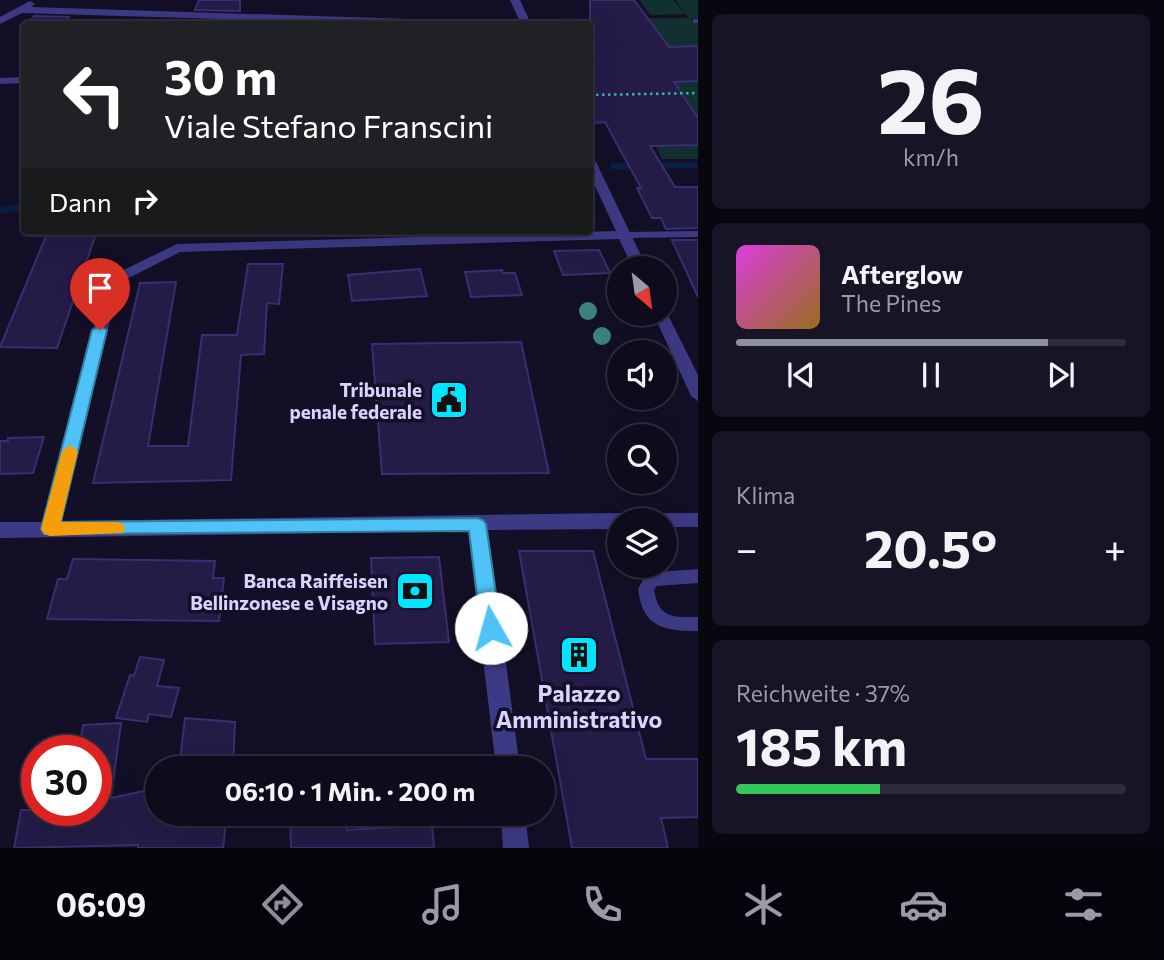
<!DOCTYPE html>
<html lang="de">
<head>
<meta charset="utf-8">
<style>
  body { margin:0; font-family:Commissioner,sans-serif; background:#171425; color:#f1f3f6; height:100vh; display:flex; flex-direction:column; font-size:26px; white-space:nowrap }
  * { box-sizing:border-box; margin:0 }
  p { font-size:23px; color:#9b9ba3 }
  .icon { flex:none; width:38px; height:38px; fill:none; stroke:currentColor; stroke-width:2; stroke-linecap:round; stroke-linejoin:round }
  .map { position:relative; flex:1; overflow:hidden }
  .details { display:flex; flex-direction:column; gap:14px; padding:14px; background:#08060f; width:466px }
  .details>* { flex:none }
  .banner { position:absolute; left:21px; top:21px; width:572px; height:214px; border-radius:7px; box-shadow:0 7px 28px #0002,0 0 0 2px #2e2b3b; background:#202124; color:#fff; overflow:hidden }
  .needle { width:46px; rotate:151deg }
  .tools { position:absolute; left:607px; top:256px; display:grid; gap:14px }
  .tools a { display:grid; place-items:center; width:70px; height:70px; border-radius:50%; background:#0e0b1c; box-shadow:0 7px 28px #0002,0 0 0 2px #2e2b3b; font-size:35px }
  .speed { position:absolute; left:21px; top:735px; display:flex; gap:14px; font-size:35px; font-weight:700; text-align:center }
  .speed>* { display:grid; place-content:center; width:91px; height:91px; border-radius:50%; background:#0e0b1c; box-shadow:0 7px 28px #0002,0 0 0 2px #2e2b3b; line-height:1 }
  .speed .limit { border:10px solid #d22; background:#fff; color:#111 }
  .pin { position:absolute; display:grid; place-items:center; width:60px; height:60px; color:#fff; margin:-72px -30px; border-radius:50% 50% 50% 0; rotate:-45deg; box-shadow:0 0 7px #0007 }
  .pin .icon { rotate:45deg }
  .me { position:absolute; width:77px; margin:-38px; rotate:353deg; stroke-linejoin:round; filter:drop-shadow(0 0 5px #0008) }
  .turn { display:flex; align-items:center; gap:24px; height:147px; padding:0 28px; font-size:32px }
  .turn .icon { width:91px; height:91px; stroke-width:2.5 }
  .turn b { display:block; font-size:49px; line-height:60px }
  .then { display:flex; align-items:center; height:66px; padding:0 28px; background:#0003; gap:14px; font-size:26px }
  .big { font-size:52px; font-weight:700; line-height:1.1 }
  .details .widget { flex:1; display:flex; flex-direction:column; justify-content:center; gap:10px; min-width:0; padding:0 24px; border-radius:10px; background:#171425 }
  .details .dial { align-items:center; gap:0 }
  .dial b { font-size:91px; line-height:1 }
  .song { display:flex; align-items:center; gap:21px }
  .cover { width:84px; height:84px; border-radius:10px; background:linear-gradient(135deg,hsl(300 70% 55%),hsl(40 70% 35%)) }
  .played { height:7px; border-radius:4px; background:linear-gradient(90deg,#8c9099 80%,#2e2b3b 80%) }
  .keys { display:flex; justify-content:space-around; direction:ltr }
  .heat { display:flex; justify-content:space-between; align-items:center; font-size:38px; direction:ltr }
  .charge { height:10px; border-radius:5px; background:linear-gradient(90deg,#34c759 37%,#2e2b3b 0) }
  .trip { position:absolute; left:145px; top:756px; width:410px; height:70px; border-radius:35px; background:#0e0b1c; box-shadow:0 7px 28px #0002,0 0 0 2px #2e2b3b; font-weight:700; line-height:70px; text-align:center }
  .tabs { display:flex; height:112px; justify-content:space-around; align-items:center; background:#06040b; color:#9b9ba3 }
  .tabs .icon { width:49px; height:49px }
  .tabs .selected { color:#8c9099 }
  .tabs b { font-size:32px; color:#f1f3f6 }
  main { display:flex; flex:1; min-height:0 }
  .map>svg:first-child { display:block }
</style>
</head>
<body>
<main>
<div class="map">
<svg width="699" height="848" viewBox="0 0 699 848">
  <rect width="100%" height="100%" fill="#130f26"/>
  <path fill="#12302f" d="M 640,0 L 674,0 L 685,14 L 650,15 Z
    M 676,0 L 698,0 L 698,18 L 691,19 L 698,22 L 698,159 L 662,159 L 650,134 L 618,94 L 590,94 L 590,24 L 529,24 L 527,19 L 688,18 Z"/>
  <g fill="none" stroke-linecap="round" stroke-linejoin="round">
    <path stroke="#0a1f44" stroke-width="6" d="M 613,166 L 638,166
      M 654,166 L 699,165
      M 0,211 L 24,206"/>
  </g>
  <path fill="#241b47" stroke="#3b2d73" stroke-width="2" d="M 199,0 L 240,0 L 240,11 L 195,10 Z
    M 590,0 L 634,0 L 669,47 L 698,46 L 698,81 L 674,82 L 698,118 L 698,145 L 650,146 L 675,187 L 698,187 L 698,228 L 666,229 L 661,218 L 652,218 L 637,188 L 641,188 L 605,122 L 595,123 L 590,112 Z
    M 34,16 L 69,17 L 63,24 L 28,24 Z
    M 48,231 L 97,231 L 57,348 L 0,347 Z
    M 672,240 L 698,240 L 698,297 Z
    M 599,250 L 610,273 L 563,275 L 554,251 Z
    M 248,264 L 283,264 L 279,304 L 267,303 L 264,354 L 241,355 L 231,480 L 93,483 L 140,283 L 176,282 L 148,446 L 188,446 L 202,335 L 237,335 Z
    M 420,269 L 427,296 L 352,301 L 348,275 Z
    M 502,270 L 503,273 L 515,273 L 522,295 L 471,297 L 465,272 Z
    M 521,342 L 549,473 L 382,474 L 372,344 Z
    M 44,437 L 33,473 L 0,474 L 0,441 L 8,441 L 8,438 Z
    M 519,551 L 593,551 L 646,759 L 698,759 L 698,817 L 661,818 L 668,848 L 572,848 Z
    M 439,557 L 449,642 L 375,644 L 371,558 Z
    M 73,559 L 215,561 L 213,578 L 224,578 L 219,621 L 47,619 L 58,579 L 67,579 Z
    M 140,657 L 164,660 L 157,686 L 179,688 L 171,717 L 149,714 L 147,722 L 116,718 L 130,675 L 134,676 Z
    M 185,718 L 235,722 L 233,768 L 179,768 Z
    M 121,723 L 111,798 L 158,788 L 158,814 L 227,814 L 223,848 L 138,848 L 138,845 L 14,848 L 21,810 L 96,810 L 96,751 L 79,751 L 83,725 Z
    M 290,814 L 346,814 L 347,830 L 432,825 L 434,848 L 291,848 Z"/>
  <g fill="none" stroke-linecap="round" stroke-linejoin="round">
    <path stroke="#2fb8b0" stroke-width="2.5" stroke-dasharray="2.5 3.5" stroke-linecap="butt" d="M 590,95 L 699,93"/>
    <path fill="#3d3a85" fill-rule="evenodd" d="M 693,19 L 699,19 L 699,23 L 693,23 Z
      M 699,231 L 699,237 L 626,238 L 620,235 L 626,232 Z
      M 699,569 L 699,583 L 657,586 L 654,590 C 659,619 673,617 699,617 L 699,631 C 664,631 643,628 638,589 L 645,576 L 657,572 Z"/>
    <path fill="#3d3a85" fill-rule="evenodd" d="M 510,0 L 520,0 L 531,24 L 521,24 Z
      M 30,1 L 35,4 L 31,7 L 471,21 L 476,24 L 390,24 L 22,13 L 0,24 L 0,17 Z
      M 24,77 L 24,83 L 0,84 L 0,78 Z
      M 590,158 L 596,162 L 647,268 L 633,268 L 619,239 L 180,252 L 119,283 L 62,521 L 620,513 L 627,516 L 629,520 L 620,520 L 620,529 L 488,530 L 520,768 L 496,768 L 468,531 L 0,538 L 0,522 L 42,522 L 107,278 L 177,244 L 616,231 L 590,175 Z
      M 665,309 L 699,377 L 699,402 L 691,396 L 653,313 L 665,313 Z
      M 665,513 L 699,513 L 699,527 L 665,527 L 665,520 L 656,520 L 658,515 Z
      M 501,814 L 525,814 L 529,848 L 503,848 Z"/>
  </g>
  <g fill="#3d827b">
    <circle cx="588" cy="311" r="9"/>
    <circle cx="602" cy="336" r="9"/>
  </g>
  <path fill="#4fc3f7" stroke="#337fa1" stroke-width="2" d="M 100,326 L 107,330 L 61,522 L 477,518 L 483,520 L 486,524 L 501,628 L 498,634 L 491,637 L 484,634 L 481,628 L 469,531 L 44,534 L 41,529 L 92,330 Z"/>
  <path fill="#f59e0b" d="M 70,445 L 78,451 L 61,522 L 117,522 L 123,524 L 125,529 L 123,533 L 50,536 L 44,534 L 41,529 L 62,451 Z"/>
  <defs>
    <symbol id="civic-square" viewBox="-11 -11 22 22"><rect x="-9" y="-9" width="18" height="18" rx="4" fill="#00e5ff" stroke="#130f26"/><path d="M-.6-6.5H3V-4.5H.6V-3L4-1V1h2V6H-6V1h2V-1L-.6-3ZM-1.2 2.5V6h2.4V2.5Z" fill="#111"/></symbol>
    <symbol id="bank-square" viewBox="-11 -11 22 22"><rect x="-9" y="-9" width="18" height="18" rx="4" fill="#00e5ff" stroke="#130f26"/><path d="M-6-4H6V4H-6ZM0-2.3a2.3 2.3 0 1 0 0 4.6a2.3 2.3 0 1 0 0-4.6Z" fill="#111"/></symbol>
    <symbol id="building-square" viewBox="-11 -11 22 22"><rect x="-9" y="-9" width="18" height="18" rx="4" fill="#00e5ff" stroke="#130f26"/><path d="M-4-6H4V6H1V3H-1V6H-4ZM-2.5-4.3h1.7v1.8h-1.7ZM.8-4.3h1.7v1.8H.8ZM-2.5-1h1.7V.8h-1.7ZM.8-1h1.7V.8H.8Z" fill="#111"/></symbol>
  </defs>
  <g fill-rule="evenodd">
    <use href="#civic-square" x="427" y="378" width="44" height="44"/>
    <use href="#bank-square" x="393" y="569" width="44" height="44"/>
    <use href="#building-square" x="557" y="633" width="44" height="44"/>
  </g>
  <g text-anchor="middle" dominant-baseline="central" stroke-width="7" stroke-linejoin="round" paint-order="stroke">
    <g font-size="19" font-weight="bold" fill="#d9d4ff" stroke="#130f26" text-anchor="end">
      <text x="422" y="389">Tribunale<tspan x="422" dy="22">penale federale</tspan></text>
      <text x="388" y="580">Banca Raiffeisen<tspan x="388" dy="22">Bellinzonese e Visagno</tspan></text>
    </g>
    <g font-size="23" font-weight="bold" fill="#d9d4ff" stroke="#130f26">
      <text x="579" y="693">Palazzo<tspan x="579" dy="26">Amministrativo</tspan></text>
    </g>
  </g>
</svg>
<div class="tools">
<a><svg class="needle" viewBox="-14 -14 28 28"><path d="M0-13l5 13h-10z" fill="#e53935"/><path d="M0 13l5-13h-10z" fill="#9b9ba3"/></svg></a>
<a><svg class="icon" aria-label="sound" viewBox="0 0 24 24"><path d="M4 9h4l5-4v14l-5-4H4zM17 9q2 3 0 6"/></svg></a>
<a><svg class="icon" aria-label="search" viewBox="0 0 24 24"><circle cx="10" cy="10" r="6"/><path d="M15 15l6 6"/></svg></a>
<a><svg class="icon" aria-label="layers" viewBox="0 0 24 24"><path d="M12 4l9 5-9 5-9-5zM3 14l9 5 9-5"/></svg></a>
</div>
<div class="speed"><div class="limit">30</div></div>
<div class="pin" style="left:100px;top:330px;background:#d93025"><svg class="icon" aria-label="arrive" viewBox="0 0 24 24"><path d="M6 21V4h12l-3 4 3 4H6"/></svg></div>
<svg class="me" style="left:491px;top:628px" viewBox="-20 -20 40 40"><circle r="19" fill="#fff"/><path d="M0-13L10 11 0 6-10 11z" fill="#4fc3f7"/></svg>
<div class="trip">06:10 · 1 Min. · 200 m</div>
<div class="banner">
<div class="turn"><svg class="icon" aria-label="left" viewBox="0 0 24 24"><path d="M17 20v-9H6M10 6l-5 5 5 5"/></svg><div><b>30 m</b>Viale Stefano Franscini</div></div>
<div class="then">Dann<svg class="icon" aria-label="right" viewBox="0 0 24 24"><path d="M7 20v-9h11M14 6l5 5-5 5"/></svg></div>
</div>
</div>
<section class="details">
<div class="widget dial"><b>26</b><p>km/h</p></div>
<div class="widget">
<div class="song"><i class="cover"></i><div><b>Afterglow</b><p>The Pines</p></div></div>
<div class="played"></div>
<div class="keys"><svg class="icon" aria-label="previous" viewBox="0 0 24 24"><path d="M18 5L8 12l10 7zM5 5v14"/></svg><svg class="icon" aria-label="pause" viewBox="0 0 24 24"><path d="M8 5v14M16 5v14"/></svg><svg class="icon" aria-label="next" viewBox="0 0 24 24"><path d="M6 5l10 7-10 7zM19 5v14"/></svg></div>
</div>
<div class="widget"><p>Klima</p>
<div class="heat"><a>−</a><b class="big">20.5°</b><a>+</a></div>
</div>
<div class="widget"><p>Reichweite · 37%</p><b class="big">185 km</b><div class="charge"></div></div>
</section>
</main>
<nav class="tabs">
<b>06:09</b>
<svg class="icon selected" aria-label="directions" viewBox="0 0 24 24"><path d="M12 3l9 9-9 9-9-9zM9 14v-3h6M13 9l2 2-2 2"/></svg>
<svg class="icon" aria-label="music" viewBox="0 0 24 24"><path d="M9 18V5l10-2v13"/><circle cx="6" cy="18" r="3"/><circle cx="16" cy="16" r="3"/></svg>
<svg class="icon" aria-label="phone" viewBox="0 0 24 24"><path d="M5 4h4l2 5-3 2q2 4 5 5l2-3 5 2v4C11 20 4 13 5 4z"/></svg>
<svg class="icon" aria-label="climate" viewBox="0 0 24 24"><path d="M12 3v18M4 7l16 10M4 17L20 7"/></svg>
<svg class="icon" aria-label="car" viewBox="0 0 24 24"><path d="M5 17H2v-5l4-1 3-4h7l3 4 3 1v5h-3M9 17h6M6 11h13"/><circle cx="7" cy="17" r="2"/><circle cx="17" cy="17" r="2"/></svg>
<svg class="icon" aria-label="filters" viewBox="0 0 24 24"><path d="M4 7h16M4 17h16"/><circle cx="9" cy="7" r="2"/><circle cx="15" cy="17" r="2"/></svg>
</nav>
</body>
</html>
